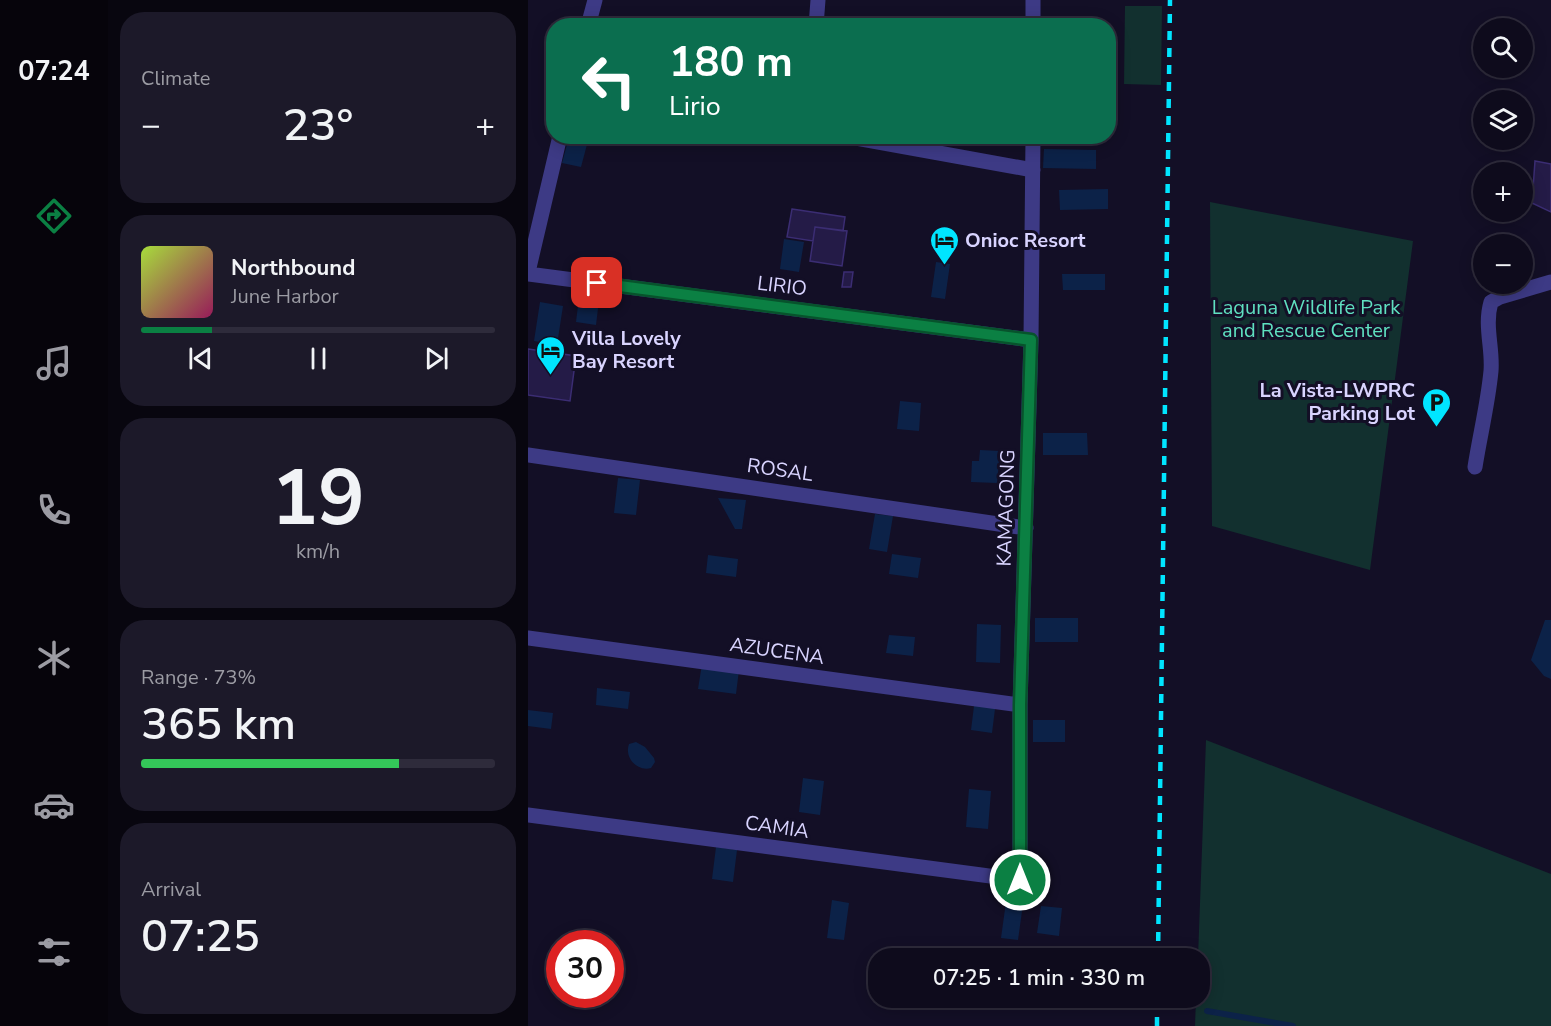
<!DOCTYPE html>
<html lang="en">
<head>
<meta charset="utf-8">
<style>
  body { margin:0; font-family:"Nunito Sans",sans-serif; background:#1c1929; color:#f1f3f6; height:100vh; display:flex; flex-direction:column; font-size:22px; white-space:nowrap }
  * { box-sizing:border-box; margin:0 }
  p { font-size:20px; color:#9b9ba3 }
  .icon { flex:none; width:33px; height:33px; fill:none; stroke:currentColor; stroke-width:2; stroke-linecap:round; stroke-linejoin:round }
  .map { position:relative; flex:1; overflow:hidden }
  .sheet { display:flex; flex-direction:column; gap:12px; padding:12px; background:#08060f; width:420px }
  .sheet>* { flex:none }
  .hud { position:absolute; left:18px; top:18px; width:570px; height:126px; border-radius:24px; box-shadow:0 3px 15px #0003,0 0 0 2px #2e2b3b; background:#0b6e4f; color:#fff; overflow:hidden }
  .fabs { position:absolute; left:945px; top:18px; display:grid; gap:12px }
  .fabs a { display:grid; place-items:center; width:60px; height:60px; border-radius:50%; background:#0e0b1c; box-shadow:0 3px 15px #0003,0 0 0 2px #2e2b3b; font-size:30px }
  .speed { position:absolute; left:18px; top:930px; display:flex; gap:12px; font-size:30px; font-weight:700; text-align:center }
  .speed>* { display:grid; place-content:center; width:78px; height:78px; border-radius:50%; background:#0e0b1c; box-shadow:0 3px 15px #0003,0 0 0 2px #2e2b3b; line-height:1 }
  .speed .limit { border:9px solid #d22; background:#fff; color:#111 }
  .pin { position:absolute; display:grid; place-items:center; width:51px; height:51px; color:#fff; margin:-26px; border-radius:12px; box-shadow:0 3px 9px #0006 }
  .me { position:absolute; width:66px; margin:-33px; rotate:0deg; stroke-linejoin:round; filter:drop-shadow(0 0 4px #0008) }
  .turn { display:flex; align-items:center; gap:21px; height:126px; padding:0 24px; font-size:27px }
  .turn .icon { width:78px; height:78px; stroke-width:2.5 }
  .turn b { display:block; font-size:42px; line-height:51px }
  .big { font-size:45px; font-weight:600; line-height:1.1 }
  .sheet .card { flex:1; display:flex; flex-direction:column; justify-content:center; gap:9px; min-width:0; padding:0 21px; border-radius:24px; background:#1c1929 }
  .sheet .dial { align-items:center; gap:0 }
  .dial b { font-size:78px; line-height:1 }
  .song { display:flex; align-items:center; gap:18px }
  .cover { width:72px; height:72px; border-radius:9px; background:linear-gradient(135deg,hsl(80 70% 55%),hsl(330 70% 35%)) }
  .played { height:6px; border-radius:3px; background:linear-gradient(90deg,#0b8043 20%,#2e2b3b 20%) }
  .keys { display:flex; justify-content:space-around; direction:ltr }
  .heat { display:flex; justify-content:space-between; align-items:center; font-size:33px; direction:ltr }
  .charge { height:9px; border-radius:4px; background:linear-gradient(90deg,#34c759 73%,#2e2b3b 0) }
  .trip { position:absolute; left:340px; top:948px; width:342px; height:60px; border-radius:24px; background:#0e0b1c; box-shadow:0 3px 15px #0003,0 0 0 2px #2e2b3b; font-weight:600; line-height:60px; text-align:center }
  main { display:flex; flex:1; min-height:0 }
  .dock { display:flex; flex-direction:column; width:108px; justify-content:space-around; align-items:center; background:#06040b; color:#9b9ba3 }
  .dock .icon { width:42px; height:42px }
  .dock .active { color:#0b8043 }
  .dock b { font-size:27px; color:#f1f3f6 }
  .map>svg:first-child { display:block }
</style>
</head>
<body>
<main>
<nav class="dock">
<b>07:24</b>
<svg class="icon active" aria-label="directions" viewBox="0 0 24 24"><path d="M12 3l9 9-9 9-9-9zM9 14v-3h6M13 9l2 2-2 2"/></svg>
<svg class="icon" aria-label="music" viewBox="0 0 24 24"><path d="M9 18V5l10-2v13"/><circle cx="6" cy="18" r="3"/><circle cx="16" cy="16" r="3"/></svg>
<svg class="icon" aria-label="phone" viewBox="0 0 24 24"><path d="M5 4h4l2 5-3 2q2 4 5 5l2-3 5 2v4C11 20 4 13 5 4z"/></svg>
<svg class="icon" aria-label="climate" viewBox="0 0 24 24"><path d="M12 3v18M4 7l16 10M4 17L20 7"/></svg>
<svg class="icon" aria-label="car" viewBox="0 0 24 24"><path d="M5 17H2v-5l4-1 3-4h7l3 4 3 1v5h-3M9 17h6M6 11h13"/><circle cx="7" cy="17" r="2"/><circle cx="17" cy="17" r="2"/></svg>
<svg class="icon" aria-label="filters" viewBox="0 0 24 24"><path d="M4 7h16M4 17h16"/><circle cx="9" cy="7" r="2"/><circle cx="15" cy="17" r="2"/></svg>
</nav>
<section class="sheet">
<div class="card"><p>Climate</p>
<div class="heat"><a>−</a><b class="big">23°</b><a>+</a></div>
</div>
<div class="card">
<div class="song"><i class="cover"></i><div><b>Northbound</b><p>June Harbor</p></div></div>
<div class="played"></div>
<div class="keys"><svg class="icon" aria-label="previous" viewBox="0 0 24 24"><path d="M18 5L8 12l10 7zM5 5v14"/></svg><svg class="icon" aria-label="pause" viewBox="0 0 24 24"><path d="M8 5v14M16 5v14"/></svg><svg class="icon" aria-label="next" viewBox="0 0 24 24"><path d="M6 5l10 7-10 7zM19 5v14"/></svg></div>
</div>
<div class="card dial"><b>19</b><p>km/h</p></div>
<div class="card"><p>Range · 73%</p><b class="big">365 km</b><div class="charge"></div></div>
<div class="card"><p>Arrival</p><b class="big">07:25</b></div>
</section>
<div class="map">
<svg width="1023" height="1026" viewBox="0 0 1023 1026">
  <rect width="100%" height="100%" fill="#130f26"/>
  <path fill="#12302f" d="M 597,6 L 634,6 L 633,85 L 596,84 Z
    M 682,202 L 885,241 L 842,570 L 684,526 Z
    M 678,740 L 1023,874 L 1023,1026 L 667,1026 L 668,998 L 672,998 L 672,958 L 670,958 Z"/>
  <path fill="#0c2248" d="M 41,137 L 61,137 L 53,167 L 34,163 Z
    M 516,149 L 568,150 L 568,169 L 515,168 Z
    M 580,189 L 580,209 L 532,210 L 531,190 Z
    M 256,239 L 276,242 L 271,272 L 252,269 Z
    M 408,262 L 422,264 L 417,299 L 403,297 Z
    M 534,274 L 577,274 L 577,290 L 535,290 Z
    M 52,289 L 72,292 L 68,325 L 48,322 Z
    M 12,302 L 35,306 L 29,345 L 6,341 Z
    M 372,401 L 393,403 L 391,431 L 369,429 Z
    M 515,433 L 559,433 L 560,455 L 515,455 Z
    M 452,450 L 472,451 L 469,483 L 443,482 L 444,461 L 451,461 Z
    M 90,478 L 112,480 L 108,515 L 86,513 Z
    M 190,498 L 218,500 L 214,529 L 207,529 Z
    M 347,514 L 365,516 L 359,552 L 341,549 Z
    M 364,554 L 393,558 L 390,578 L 361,574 Z
    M 180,555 L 210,559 L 208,577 L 178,573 Z
    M 507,618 L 550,618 L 550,642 L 507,642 Z
    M 1017,620 L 1023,620 L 1023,679 L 1016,676 L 1003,660 Z
    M 449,624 L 473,625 L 472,663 L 448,662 Z
    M 361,635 L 387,637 L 385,656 L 358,653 Z
    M 174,664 L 211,670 L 208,694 L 170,689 Z
    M 69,688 L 102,692 L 100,709 L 68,705 Z
    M 447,698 L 468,701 L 464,733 L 443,730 Z
    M 0,710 L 25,713 L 23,729 L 0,726 Z
    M 505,720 L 537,720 L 537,742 L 505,742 Z
    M 108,742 L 117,747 L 126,758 L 127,762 L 123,768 C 109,772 96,757 101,744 Z
    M 275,778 L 296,781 L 292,815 L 271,812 Z
    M 441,789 L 463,791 L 460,829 L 438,827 Z
    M 188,847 L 209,850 L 205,882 L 184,879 Z
    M 304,900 L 321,903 L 316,940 L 299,938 Z
    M 478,902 L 495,904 L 490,940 L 473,938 Z
    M 513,906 L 534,908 L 531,936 L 509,933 Z"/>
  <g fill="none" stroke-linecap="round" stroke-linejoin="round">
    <path stroke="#0c2248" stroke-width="6" d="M 679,1011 L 765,1026"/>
  </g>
  <path fill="#241b47" stroke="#3b2d73" stroke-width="1.5" d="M 1007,161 L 1023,164 L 1023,212 L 1004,203 Z
    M 264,209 L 317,217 L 315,231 L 287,227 L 285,241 L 259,237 Z
    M 287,227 L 319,231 L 314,266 L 282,261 Z
    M 316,272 L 325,272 L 323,287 L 314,287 Z
    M 0,349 L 48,356 L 42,401 L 0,395 Z"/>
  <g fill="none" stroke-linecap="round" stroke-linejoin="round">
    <path stroke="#3d3a85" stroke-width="15" d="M 60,26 L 67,0
      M 288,26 L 290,0
      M 505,26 L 505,0
      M 317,136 L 505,170
      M 0,272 L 32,136
      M 0,274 L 503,340
      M 0,455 L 498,528
      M 947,467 C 952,435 960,403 963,371 C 965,348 956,326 963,302 L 972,297 L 1023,282
      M 0,638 L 492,705
      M 0,815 L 492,880 L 492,705 L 503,340 L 505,136"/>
    <path stroke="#00e5ff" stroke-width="4.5" stroke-dasharray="9 8" stroke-linecap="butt" d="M 630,958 L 642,0
      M 629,1026 L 629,998"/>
  </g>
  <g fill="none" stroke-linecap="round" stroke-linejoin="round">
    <defs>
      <path id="route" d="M 69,283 L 503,340 L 492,705 L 492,880"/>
    </defs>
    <use href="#route" stroke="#07532c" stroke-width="15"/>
    <use href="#route" stroke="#0b8043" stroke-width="10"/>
  </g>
  <defs>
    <symbol id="hotel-pin" viewBox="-11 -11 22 30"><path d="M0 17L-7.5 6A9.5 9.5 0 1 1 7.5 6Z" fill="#00e5ff" stroke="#130f26"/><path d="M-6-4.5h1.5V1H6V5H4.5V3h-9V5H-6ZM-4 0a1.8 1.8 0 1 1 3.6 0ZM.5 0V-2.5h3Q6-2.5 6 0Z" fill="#111"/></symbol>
    <symbol id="parking-pin" viewBox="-11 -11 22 30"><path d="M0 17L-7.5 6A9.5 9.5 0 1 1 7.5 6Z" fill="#00e5ff" stroke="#130f26"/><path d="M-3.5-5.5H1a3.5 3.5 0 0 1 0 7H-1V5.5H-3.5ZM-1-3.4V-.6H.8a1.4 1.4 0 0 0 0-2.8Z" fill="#111"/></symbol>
  </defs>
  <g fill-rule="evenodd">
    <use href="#hotel-pin" x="400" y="224" width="33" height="45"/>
    <use href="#hotel-pin" x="6" y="334" width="33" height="45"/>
    <use href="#parking-pin" x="892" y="386" width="33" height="45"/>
  </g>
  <g text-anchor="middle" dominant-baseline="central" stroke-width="6" stroke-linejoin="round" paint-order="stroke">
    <g font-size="20" font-weight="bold" fill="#d9d4ff" stroke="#130f26" text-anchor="start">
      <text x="437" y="240">Onioc Resort</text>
      <text x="44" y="338">Villa Lovely<tspan x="44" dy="23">Bay Resort</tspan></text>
      <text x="887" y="390" text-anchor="end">La Vista-LWPRC<tspan x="887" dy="23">Parking Lot</tspan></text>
    </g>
    <g font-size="20" fill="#d9d4ff" stroke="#130f26">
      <text transform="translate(254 286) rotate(7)">LIRIO</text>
      <text transform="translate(252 470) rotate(8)">ROSAL</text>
      <text transform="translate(478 508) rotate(-88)">KAMAGONG</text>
      <text transform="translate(249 651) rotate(8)">AZUCENA</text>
      <text transform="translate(249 827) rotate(8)">CAMIA</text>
    </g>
    <g font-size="20" fill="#5fe0c0" stroke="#130f26">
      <text x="778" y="307">Laguna Wildlife Park<tspan x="778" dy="23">and Rescue Center</tspan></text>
    </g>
  </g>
</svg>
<div class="fabs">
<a><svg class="icon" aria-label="search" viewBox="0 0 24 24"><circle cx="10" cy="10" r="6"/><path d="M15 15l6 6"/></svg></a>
<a><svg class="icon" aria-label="layers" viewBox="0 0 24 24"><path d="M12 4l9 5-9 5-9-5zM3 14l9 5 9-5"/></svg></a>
<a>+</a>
<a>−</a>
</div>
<div class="speed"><div class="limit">30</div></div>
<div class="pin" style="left:69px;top:283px;background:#d93025"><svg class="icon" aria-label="arrive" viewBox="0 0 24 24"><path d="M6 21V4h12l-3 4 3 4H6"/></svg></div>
<svg class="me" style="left:492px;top:880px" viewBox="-20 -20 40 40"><circle r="17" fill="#0b8043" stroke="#fff" stroke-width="3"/><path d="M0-11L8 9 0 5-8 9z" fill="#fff"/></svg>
<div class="trip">07:25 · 1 min · 330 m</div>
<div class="hud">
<div class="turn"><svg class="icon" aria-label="left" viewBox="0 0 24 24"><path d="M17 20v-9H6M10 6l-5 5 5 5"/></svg><div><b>180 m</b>Lirio</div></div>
</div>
</div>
</main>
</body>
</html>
